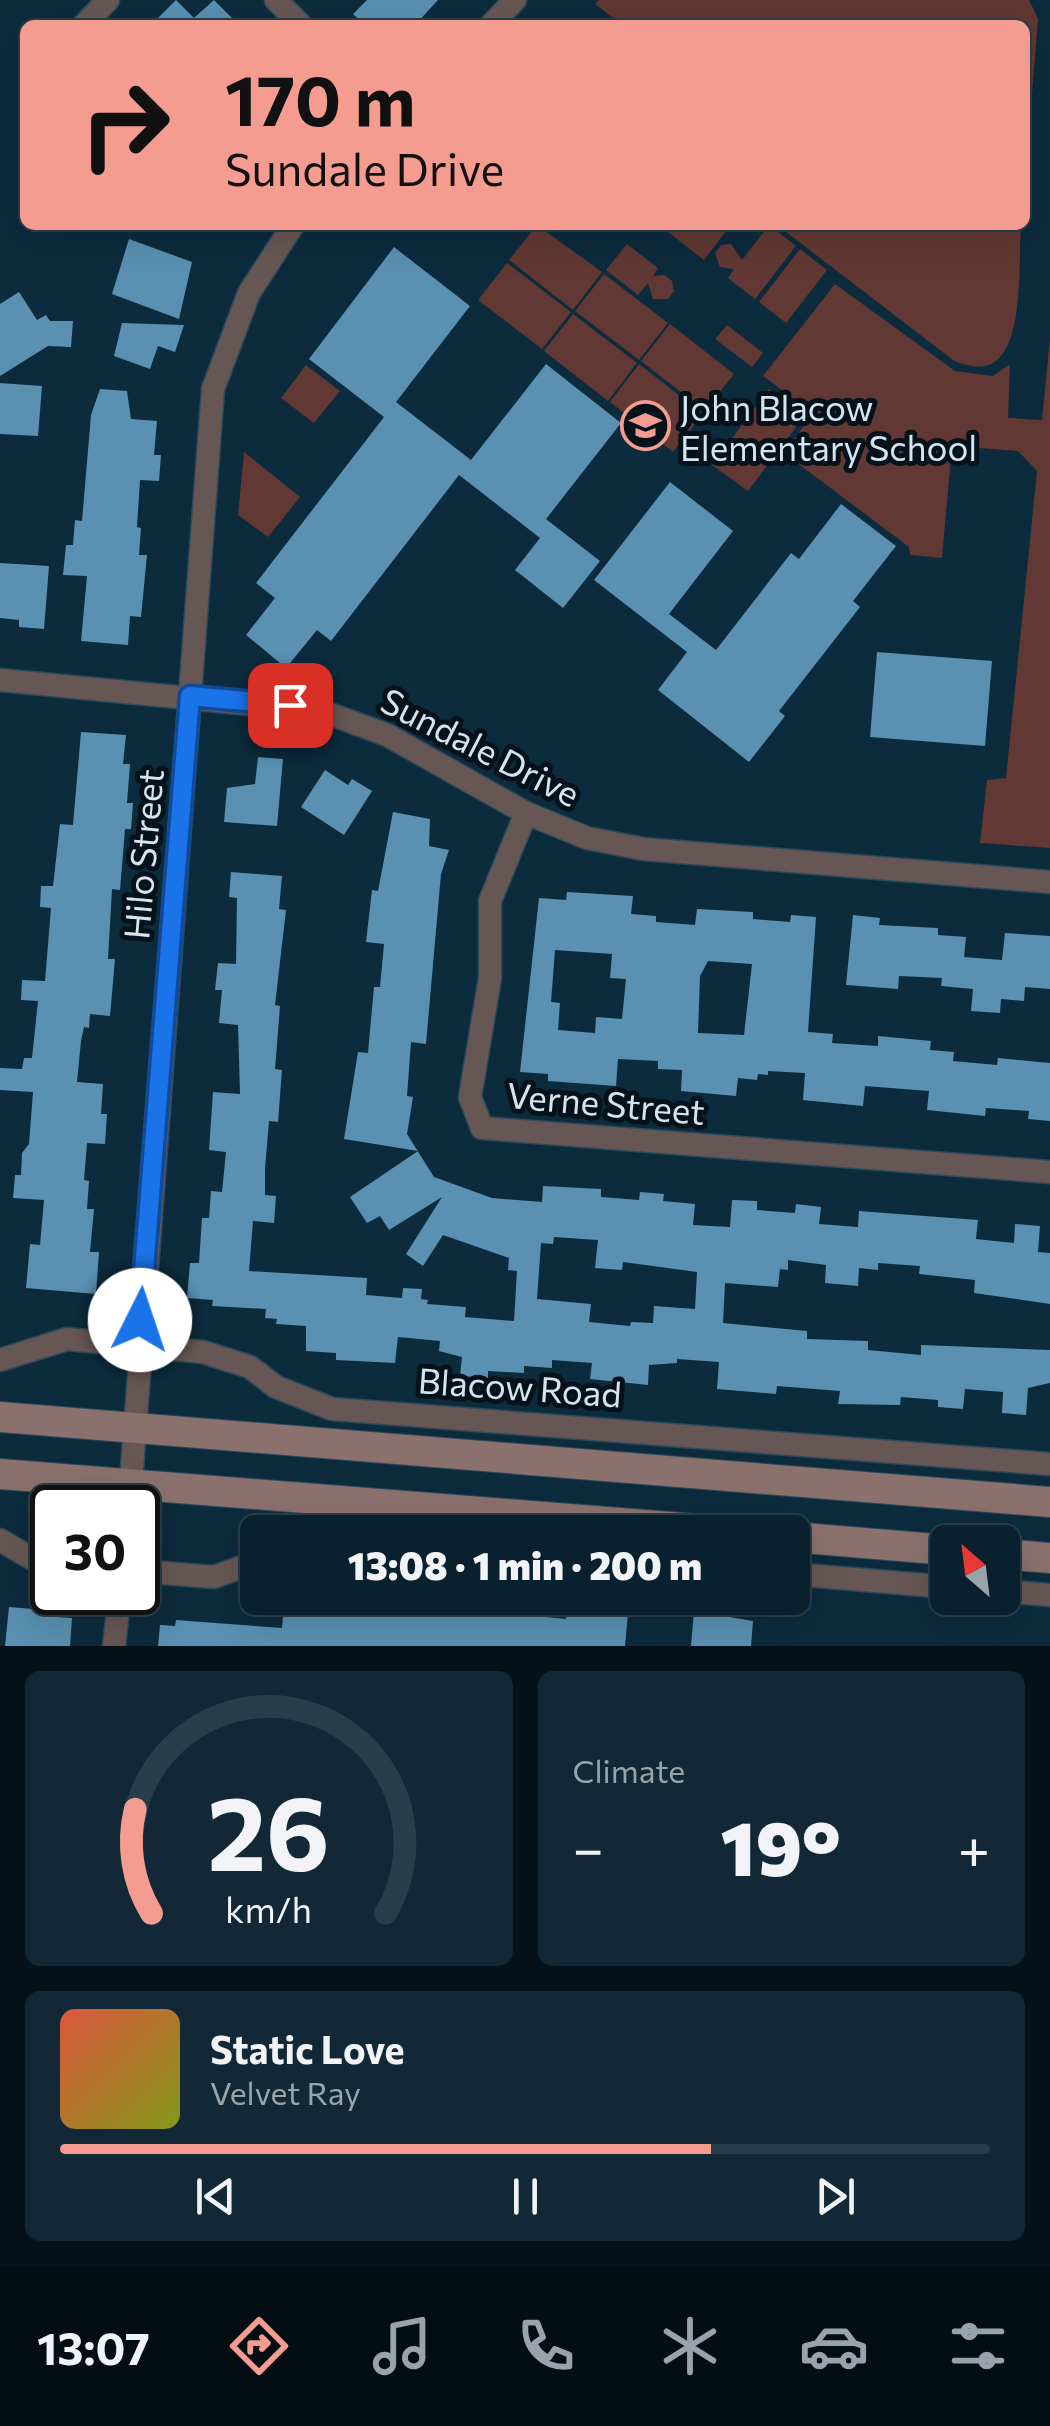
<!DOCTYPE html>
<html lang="en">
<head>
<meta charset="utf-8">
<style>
  body { margin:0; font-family:Commissioner,sans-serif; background:#122836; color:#f1f3f6; height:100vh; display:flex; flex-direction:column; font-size:38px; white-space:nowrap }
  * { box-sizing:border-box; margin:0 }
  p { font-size:32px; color:#99a3aa }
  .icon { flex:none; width:55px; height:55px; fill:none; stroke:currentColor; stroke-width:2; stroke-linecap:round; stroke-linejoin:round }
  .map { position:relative; height:1646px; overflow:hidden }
  .side { display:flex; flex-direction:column; gap:25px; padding:25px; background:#051219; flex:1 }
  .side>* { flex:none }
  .hud { position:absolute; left:20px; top:20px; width:1010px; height:210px; border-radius:15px; box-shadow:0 10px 40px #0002,0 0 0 2px #293e4a; background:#f59c91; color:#111; overflow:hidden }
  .needle { width:65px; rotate:332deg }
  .tools { position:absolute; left:930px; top:1525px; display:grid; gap:20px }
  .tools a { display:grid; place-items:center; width:90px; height:90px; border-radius:15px; background:#09202e; box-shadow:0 10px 40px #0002,0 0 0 2px #293e4a; font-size:50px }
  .speed { position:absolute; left:30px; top:1485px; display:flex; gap:20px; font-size:50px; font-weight:700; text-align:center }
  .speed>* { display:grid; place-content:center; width:130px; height:130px; border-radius:50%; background:#09202e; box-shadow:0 10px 40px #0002,0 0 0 2px #293e4a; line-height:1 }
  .speed .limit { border:5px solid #111; border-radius:15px; background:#fff; color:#111 }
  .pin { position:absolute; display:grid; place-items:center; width:85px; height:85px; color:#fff; margin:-42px; border-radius:20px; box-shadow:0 5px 15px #0006 }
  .me { position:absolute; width:110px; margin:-55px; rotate:4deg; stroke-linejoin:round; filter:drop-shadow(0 0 8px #0008) }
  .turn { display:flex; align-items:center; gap:35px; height:210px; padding:0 40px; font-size:45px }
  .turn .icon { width:130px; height:130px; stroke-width:2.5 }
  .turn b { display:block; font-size:70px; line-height:85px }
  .big { font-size:75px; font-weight:800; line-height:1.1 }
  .side .card { flex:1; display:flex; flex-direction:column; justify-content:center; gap:15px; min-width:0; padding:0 35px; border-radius:15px; background:#122836 }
  .side .dial { align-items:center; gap:0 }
  .dial svg { height:260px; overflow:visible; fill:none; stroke:#293e4a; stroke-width:7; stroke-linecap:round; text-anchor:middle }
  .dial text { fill:#f1f3f6; stroke:none }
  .song { display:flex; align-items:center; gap:30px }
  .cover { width:120px; height:120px; border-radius:15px; background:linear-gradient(135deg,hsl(10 70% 55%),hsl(70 70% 35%)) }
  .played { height:10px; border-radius:5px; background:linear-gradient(90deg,#f59c91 70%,#293e4a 70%) }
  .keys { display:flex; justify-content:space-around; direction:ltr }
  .heat { display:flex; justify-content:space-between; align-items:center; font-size:55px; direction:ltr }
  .side .tiles { flex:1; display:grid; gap:25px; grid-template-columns:1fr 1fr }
  .card:last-child { grid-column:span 2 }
  .trip { position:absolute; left:240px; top:1515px; width:570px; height:100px; border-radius:15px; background:#09202e; box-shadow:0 10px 40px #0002,0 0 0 2px #293e4a; font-weight:800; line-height:100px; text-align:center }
  .menu { display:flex; height:160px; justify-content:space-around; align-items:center; background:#040d12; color:#99a3aa }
  .menu .icon { width:70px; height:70px }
  .menu .selected { color:#f59c91 }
  .menu b { font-size:45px; color:#f1f3f6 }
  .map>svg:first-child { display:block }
</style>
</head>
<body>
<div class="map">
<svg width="1050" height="1646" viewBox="0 0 1050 1646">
  <rect width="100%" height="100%" fill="#0c2b3d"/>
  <path fill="#613833" d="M 599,0 L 1029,0 L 1038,19 L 1025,180 L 1025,25 L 622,25 L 595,4 Z
    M 537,225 L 602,272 L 573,310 L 509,260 Z
    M 659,225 L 729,225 L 730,226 L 704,260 Z
    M 769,225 L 796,246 L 755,299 L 728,278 L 734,269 L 720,267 L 715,253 L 721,245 L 731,244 L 742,260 Z
    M 777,225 L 1021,225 C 1017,272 1030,397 953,360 Z
    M 627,244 L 658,268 L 653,276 L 664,275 L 672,281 L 674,291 L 668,299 L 653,299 L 648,283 L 638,295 L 606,270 Z
    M 800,249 L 827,270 L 786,323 L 759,302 Z
    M 507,263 L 571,312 L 542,349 L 478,300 Z
    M 604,274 L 668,323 L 639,360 L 575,311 Z
    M 835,284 L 955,371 L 993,376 L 1010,364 L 1008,418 L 1042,420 L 1050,338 L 1050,848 L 980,843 L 987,780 L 1006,778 L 1037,471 L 1018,451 L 952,446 L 942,558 L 910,555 L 909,547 L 784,453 L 813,413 L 763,376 Z
    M 573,314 L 637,363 L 608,401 L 544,351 Z
    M 670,324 L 734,374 L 705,411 L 641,361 Z
    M 727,325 L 763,353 L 752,367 L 715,339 Z
    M 639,364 L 703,414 L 673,452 L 610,402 Z
    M 306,365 L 340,391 L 314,423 L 281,398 Z
    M 769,389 L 805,415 L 748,491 L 712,465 Z
    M 244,452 L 300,497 L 268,537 L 238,515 Z"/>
  <path fill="#5a90b2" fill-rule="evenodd" d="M 176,0 L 194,18 L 214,0 L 239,25 L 151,25 Z
    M 367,0 L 438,0 L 415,25 L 365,25 L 353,14 Z
    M 129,239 L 192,262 L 179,319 L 112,294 Z
    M 394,247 L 470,306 L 396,402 L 471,460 L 546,364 L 621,423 L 546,519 L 600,561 L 563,608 L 515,570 L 540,538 L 459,475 L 331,641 L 317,630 L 286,668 L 246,635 L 275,598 L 256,583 L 384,417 L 309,359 Z
    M 19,292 L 37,320 L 46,315 L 50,321 L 73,321 L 71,347 L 48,346 L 0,376 L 0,304 Z
    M 122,323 L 184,325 L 175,352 L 158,346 L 150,369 L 114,356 Z
    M 0,383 L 42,386 L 38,436 L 0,434 Z
    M 100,389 L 127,391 L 131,419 L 157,421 L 154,455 L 161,455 L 159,481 L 140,480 L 137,527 L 141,528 L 139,555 L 147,555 L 141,617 L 130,616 L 128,645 L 81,641 L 87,576 L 63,575 L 66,545 L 73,545 L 75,520 L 82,521 L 91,415 Z
    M 670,482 L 733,531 L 669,614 L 716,650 L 791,553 L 799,559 L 841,504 L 896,546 L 853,601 L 860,607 L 779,711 L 785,716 L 749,762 L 658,690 L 687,652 L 594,580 Z
    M 0,563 L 49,566 L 44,629 L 19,627 L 19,620 L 0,618 Z
    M 877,652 L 992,661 L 985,746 L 870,737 Z
    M 81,732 L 126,735 L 123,764 L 130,764 L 127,803 L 133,803 L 131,829 L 125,829 L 120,890 L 112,889 L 108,959 L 115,959 L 110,1016 L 90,1014 L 89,1028 L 84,1027 L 81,1041 L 77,1082 L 103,1084 L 101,1114 L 107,1114 L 105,1144 L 87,1143 L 84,1180 L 89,1181 L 87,1209 L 94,1209 L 90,1252 L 99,1252 L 96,1294 L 26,1288 L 30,1244 L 40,1245 L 44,1200 L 13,1198 L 15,1175 L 21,1175 L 22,1153 L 29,1144 L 33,1092 L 0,1090 L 0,1068 L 22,1069 L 24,1058 L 32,1058 L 38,1001 L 21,1000 L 22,980 L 45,981 L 51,908 L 40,907 L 41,886 L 53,886 L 60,824 L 73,825 Z
    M 258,757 L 283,759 L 277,826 L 224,822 L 227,788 L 255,784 Z
    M 325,770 L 348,785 L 352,779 L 372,791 L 344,835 L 301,807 Z
    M 393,812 L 430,819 L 429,846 L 449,850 L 441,874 L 426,1044 L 411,1042 L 407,1096 L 413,1097 L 407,1134 L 434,1177 L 492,1198 L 542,1202 L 543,1186 L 601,1189 L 601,1197 L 639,1200 L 640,1192 L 664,1194 L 663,1201 L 695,1204 L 693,1225 L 730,1227 L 732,1200 L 757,1201 L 757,1210 L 795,1213 L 796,1204 L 821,1207 L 819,1224 L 858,1227 L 859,1211 L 978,1220 L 976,1239 L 1014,1243 L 1015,1224 L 1040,1226 L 1038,1252 L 1050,1253 L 1050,1304 L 974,1293 L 975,1280 L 919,1274 L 920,1266 L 878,1263 L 878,1270 L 859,1268 L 858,1286 L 825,1283 L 826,1265 L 788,1260 L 788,1270 L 780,1269 L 778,1287 L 725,1283 L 723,1323 L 807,1331 L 807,1339 L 868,1341 L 868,1350 L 921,1355 L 921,1345 L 1050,1350 L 1050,1383 L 1028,1388 L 1026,1415 L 1002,1413 L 1003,1392 L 965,1389 L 963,1409 L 938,1407 L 938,1400 L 901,1397 L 900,1405 L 838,1404 L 840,1391 L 777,1386 L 776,1394 L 717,1389 L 719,1362 L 677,1359 L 677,1363 L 649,1365 L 648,1385 L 590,1379 L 592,1363 L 552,1360 L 552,1368 L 524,1366 L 524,1373 L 488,1371 L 488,1378 L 460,1376 L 462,1357 L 439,1351 L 440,1341 L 398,1337 L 395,1363 L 336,1360 L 336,1353 L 306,1351 L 306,1326 L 276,1324 L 277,1319 L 265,1318 L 266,1309 L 212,1306 L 213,1300 L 187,1298 L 190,1263 L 199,1263 L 202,1218 L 209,1218 L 211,1191 L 222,1192 L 226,1152 L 209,1150 L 213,1092 L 240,1094 L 238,1025 L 219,1023 L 222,990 L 215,990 L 218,963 L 236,964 L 237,898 L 229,897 L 231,872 L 282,876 L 279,909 L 286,910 L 275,1005 L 280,1006 L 275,1069 L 282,1070 L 278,1122 L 269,1121 L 265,1169 L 265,1195 L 276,1196 L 274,1223 L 253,1221 L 249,1271 L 367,1278 L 366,1295 L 402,1298 L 403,1288 L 422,1289 L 421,1299 L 428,1300 L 427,1304 L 466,1307 L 465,1317 L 514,1321 L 517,1271 L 508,1270 L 509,1258 L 443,1235 L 423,1266 L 406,1254 L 442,1197 L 389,1230 L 380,1216 L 367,1223 L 350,1197 L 418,1151 L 344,1139 L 358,1052 L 368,1053 L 374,987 L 380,987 L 384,944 L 366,942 L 372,890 L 378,891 ZM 554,1237 L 598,1240 L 595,1268 L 622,1270 L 623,1262 L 697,1272 L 695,1309 L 654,1306 L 653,1323 L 631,1322 L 630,1326 L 589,1322 L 591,1304 L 537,1299 L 541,1243 L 553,1244 Z
    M 567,892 L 633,896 L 631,914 L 656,916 L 656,922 L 695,925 L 697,909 L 753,912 L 753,919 L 790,922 L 791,915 L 816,917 L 808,1032 L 833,1034 L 832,1043 L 878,1046 L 878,1036 L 931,1041 L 930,1050 L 954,1052 L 953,1061 L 997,1065 L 998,1058 L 1050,1063 L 1050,1121 L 1028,1119 L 1029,1111 L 986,1108 L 985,1116 L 927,1110 L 929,1091 L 865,1086 L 863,1106 L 803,1100 L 805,1073 L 768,1071 L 768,1075 L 758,1074 L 757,1080 L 738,1078 L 736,1096 L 681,1091 L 682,1070 L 658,1069 L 658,1061 L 618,1059 L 616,1086 L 548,1081 L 548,1074 L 520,1072 L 539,898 L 566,900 ZM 555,950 L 612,954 L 610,978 L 626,979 L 622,1019 L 596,1017 L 595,1033 L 558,1030 L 560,1003 L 551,1002 ZM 708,961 L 752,964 L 744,1035 L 698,1033 L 700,976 Z
    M 853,915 L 880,918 L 879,925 L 938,928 L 938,935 L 966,937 L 964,957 L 1002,960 L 1005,933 L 1050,936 L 1050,989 L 1025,987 L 1024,1001 L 1001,999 L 1000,1013 L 971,1011 L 973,989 L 941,986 L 942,978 L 899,976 L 898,989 L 846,985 Z
    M 312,1598 L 376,1598 L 375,1604 L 400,1606 L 400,1611 L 442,1614 L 444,1598 L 467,1599 L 501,1602 L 500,1610 L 527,1611 L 527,1615 L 566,1619 L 567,1601 L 594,1603 L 593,1610 L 628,1613 L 625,1646 L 158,1646 L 160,1625 L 175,1626 L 176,1620 L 282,1628 L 283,1617 L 311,1613 Z
    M 9,1607 L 58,1611 L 57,1617 L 72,1618 L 70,1646 L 5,1646 Z
    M 694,1611 L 753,1621 L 751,1646 L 691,1646 Z"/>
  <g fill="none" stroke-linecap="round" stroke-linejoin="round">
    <defs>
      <path id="street" d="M 276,0 L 301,25
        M 84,25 L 108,0
        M 491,25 L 515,0
        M 0,680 L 322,711 L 387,735 L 526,813 L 587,838 L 643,849 L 1050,882
        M 526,813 L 490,901 L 490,978 L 470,1097 L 482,1128 L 1050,1172
        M 0,1360 L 67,1339 L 203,1352 L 250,1367 L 276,1387 L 332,1409 L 1050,1464
        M 129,1508 L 213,389 L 249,293 L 293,225
        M 0,1540 L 36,1561 L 52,1563
        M 138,1571 L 214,1577 L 258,1561
        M 792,1574 L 948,1587
        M 1002,1591 L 1050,1595
        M 114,1646 L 120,1592"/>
      <path id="secondary" d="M 0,1417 L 1050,1502
        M 0,1474 L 734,1532
        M 792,1537 L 948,1550
        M 1002,1554 L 1050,1558"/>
    </defs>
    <use href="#street" stroke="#2c495a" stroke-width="25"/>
    <use href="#secondary" stroke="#2c495a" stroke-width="32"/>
    <use href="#street" stroke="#675754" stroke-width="22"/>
    <use href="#secondary" stroke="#8a716d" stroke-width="30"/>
  </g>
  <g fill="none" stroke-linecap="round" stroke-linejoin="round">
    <defs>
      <path id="route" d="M 140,1320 L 190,696 L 290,705"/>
    </defs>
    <use href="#route" stroke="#114b97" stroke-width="25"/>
    <use href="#route" stroke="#1a73e8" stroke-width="18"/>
  </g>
  <defs>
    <symbol id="school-ring" viewBox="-11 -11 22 22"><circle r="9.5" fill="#06121a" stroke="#f59c91" stroke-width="1.5"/><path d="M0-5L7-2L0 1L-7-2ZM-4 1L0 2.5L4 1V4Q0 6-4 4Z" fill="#f59c91"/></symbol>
  </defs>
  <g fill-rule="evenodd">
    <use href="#school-ring" x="618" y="398" width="55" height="55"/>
  </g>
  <g text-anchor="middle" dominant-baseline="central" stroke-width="10" stroke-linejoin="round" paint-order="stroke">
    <g font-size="35" fill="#d4e5f1" stroke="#06121a" text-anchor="start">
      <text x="680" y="406">John Blacow<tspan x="680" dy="40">Elementary School</tspan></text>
    </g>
    <g font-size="35" fill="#d4e5f1" stroke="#06121a">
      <text transform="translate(481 746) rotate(27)">Sundale Drive</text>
      <text transform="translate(142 854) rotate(-85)">Hilo Street</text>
      <text transform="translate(606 1102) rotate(5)">Verne Street</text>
      <text transform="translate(520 1386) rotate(4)">Blacow Road</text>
    </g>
  </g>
</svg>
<div class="tools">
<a><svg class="needle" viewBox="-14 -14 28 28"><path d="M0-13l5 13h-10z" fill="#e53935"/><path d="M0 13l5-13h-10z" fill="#99a3aa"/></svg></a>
</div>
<div class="speed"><div class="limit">30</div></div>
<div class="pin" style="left:290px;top:705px;background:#d93025"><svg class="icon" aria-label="arrive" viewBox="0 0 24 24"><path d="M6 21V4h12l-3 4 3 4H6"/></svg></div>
<svg class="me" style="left:140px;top:1320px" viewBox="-20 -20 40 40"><circle r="19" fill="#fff"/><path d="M0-13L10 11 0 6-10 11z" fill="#1a73e8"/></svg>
<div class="trip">13:08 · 1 min · 200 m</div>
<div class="hud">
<div class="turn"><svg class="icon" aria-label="right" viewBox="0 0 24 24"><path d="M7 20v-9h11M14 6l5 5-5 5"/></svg><div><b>170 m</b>Sundale Drive</div></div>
</div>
</div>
<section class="side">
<div class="tiles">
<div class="card dial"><svg viewBox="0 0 100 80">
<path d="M14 69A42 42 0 1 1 86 69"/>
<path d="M14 69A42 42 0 0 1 9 37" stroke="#f59c91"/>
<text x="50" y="56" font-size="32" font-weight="700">26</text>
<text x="50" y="72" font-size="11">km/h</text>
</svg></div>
<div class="card"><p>Climate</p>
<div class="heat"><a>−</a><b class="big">19°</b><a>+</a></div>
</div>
<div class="card">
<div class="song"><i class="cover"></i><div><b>Static Love</b><p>Velvet Ray</p></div></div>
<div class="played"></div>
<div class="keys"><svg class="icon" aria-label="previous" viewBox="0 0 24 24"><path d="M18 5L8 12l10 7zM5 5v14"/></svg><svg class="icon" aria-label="pause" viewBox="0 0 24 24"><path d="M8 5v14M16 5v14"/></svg><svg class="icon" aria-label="next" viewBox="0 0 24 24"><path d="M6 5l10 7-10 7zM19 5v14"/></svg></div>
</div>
</div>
</section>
<nav class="menu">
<b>13:07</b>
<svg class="icon selected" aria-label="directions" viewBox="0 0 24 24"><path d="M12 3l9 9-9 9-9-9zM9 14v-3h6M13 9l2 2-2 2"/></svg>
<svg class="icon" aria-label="music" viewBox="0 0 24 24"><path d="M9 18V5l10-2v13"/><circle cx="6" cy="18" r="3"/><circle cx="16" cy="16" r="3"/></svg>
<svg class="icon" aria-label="phone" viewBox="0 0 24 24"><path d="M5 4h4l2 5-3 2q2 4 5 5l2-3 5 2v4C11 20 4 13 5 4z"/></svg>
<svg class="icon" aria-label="climate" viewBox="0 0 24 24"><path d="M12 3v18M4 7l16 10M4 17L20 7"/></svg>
<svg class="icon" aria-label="car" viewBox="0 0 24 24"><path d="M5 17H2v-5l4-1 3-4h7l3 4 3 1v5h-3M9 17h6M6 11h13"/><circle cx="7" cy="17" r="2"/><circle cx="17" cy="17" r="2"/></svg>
<svg class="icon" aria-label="filters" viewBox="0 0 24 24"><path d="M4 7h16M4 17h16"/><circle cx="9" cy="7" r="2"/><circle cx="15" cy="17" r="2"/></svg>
</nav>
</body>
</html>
